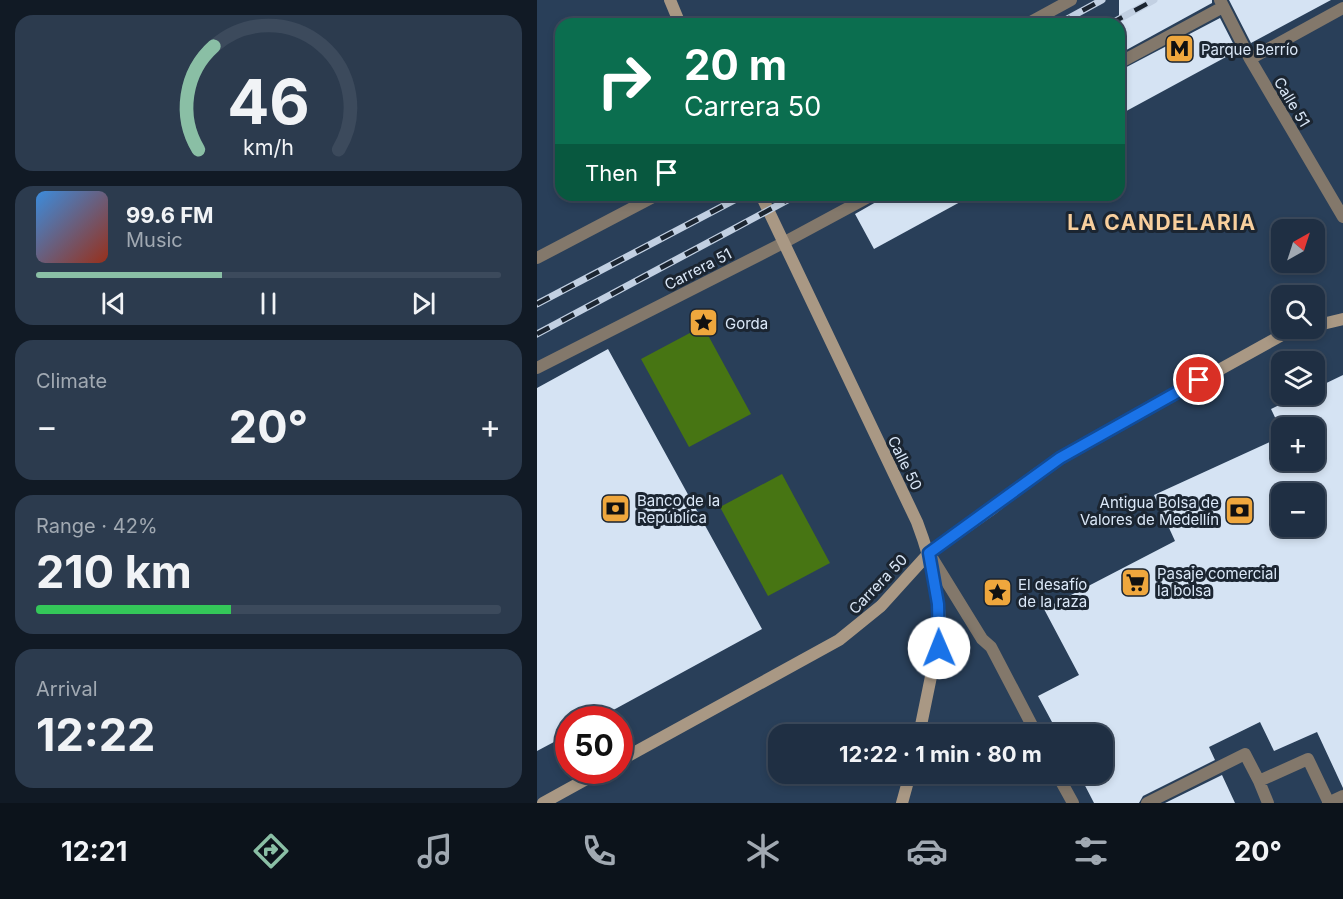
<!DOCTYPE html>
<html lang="en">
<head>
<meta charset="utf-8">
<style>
  body { margin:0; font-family:Inter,sans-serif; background:#2c3b4e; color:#f1f3f6; height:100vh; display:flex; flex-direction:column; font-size:22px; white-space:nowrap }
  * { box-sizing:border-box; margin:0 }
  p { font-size:20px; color:#a1a9b2 }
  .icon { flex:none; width:33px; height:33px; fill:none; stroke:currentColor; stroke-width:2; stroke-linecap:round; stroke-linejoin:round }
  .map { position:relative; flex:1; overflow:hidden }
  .panel { display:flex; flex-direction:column; gap:15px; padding:15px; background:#111a25; width:537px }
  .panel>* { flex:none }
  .banner { position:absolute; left:18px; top:18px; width:570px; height:183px; border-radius:18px; box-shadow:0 3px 9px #0003,0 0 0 2px #3c4a5c; background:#0b6e4f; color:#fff; overflow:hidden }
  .needle { width:39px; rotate:39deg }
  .buttons { position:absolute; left:734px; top:219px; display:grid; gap:12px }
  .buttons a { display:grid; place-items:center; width:54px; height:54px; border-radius:12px; background:#1f2f43; box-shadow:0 3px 9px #0003,0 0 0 2px #3c4a5c; font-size:30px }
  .speed { position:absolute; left:18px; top:706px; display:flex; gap:12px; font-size:30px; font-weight:700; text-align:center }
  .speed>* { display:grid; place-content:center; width:78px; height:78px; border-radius:50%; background:#1f2f43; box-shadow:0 3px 9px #0003,0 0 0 2px #3c4a5c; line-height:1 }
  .speed .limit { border:9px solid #d22; background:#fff; color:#111 }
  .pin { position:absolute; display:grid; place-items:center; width:51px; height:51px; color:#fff; margin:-26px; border:3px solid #fff; border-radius:50%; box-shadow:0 2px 6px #0007 }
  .me { position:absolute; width:66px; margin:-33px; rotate:359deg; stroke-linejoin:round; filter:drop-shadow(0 0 4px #0008) }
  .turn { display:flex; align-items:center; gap:21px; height:126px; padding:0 30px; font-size:27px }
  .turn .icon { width:78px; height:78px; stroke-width:2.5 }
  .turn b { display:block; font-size:42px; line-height:51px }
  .then { display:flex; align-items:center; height:57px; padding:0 30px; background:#0003; gap:12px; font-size:22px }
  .big { font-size:45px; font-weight:700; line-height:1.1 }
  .panel .widget { flex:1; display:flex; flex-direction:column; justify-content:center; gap:9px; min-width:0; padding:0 21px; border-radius:18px; background:#2c3b4e }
  .panel .dial { align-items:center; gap:0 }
  .dial svg { height:156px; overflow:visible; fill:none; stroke:#3c4a5c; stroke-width:7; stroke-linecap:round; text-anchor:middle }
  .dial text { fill:#f1f3f6; stroke:none }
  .song { display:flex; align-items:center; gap:18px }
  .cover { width:72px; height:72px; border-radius:9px; background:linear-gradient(135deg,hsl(210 70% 55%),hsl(10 70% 35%)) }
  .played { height:6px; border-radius:3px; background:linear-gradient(90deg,#8abfa5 40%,#3c4a5c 40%) }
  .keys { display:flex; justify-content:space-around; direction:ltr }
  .heat { display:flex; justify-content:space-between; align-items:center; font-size:33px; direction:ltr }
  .charge { height:9px; border-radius:4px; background:linear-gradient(90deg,#34c759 42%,#3c4a5c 0) }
  .trip { position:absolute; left:231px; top:724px; width:345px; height:60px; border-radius:18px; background:#1f2f43; box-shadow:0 3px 9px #0003,0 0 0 2px #3c4a5c; font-weight:700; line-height:60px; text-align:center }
  .tab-bar { display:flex; height:96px; justify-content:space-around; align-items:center; background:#0c131b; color:#a1a9b2 }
  .tab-bar .icon { width:42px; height:42px }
  .tab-bar .selected { color:#8abfa5 }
  .tab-bar b { font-size:27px; color:#f1f3f6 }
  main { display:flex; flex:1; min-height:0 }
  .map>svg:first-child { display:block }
</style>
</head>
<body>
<main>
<section class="panel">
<div class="widget dial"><svg viewBox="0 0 100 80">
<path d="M14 69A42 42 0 1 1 86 69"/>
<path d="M14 69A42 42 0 0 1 22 16" stroke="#8abfa5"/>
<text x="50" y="56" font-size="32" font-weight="700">46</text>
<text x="50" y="72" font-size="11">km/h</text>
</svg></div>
<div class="widget">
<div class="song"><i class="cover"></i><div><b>99.6 FM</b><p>Music</p></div></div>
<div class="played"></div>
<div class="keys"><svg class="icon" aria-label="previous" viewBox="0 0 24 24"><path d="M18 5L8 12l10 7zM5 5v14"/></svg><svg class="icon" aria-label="pause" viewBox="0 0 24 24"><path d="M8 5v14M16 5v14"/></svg><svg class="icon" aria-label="next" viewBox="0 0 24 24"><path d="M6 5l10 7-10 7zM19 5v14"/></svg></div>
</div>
<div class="widget"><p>Climate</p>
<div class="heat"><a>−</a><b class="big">20°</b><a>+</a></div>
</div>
<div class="widget"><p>Range · 42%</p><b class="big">210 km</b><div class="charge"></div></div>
<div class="widget"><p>Arrival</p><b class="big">12:22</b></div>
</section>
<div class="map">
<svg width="806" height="803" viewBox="0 0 806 803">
  <rect width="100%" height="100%" fill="#293f59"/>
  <path fill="#477513" d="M 166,326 L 214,414 L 152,447 L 104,359 Z
    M 245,474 L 293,563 L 231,596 L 183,507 Z"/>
  <path fill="#d5e3f3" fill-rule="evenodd" d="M 582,0 L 675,0 L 675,3 L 582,54 Z
    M 692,0 L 794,0 L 714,43 Z
    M 683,18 L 700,51 L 582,115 L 582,71 Z
    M 343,195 L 436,195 L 337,249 L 318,214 L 339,202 Z
    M 71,349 L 225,629 L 58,720 L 32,720 L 32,734 L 0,751 L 0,388 Z
    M 806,375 L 806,788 L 780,732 L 737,751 L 723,722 L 672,747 L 678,760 L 606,796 L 602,803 L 557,803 L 542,774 L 566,774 L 566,735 L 522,735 L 501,696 L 542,675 L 507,609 L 638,541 L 617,495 L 744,437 L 744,460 L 777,460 L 777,428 L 744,428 L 744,430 L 734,409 L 765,394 L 777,394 L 777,389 ZM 744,494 L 777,494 L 777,526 L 744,526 Z
    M 685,775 L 698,803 L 628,803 Z"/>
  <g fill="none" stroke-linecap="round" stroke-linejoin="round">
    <path stroke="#83786b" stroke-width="12" d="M 683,0 L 713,59 L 806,217
      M 490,24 L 534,0
      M 713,59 L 806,8
      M 582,63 L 686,7
      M 0,368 L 246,243 L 335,195
      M 392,553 L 445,639 L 454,647 L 500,735
      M 520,774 L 536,803
      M 722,781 L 731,803
      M 610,803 L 708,754 L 722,781 L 771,759 L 792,803
      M 791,803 L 806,796"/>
    <path stroke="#83786b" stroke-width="12" d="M 0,258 L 120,195"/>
    <path stroke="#a99884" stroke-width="12" d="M 133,0 L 143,24
      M 224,195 L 380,522 C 393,556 412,622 398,657 L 382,735
      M 777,326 L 806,319
      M 82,761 L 302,640 L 344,606 L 392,553 L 455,509 L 498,475 L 523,458 L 745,335 L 768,328
      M 6,803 L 64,771
      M 365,803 L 373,774"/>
    <defs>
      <path id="rail" d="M 521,24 L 565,0
        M 573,24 L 617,0
        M 0,304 L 207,195
        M 0,334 L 260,195"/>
    </defs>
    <use href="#rail" stroke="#c2d0e2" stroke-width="7"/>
    <use href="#rail" stroke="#1b2531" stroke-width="4.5" stroke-dasharray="14" stroke-linecap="butt"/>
  </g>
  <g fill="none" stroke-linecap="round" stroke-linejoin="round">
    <defs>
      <path id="route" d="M 402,648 L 401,604 L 392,553 L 523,458 L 662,380"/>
    </defs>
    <use href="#route" stroke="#114b97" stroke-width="15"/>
    <use href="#route" stroke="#1a73e8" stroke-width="10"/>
  </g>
  <defs>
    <symbol id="metro-square" viewBox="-11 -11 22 22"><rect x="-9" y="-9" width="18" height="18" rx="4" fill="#efa73d" stroke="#1b2531"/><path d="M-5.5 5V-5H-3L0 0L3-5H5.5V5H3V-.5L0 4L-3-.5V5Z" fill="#111"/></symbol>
    <symbol id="sight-square" viewBox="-11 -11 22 22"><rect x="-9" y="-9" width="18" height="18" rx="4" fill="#efa73d" stroke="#1b2531"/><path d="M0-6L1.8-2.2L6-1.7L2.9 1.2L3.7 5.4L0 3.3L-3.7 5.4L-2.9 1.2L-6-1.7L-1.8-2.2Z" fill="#111"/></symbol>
    <symbol id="bank-square" viewBox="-11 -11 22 22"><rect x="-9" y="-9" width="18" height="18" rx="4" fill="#efa73d" stroke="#1b2531"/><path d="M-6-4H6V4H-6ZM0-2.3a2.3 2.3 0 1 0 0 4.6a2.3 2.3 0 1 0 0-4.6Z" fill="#111"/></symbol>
    <symbol id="supermarket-square" viewBox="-11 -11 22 22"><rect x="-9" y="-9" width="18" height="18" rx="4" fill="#efa73d" stroke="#1b2531"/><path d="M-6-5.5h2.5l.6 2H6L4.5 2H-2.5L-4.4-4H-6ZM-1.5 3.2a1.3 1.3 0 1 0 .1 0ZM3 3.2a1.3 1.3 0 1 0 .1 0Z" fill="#111"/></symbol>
  </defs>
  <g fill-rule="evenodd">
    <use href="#metro-square" x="626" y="32" width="33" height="33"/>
    <use href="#sight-square" x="150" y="306" width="33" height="33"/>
    <use href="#bank-square" x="62" y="492" width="33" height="33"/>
    <use href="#bank-square" x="686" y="494" width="33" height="33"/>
    <use href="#supermarket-square" x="582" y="566" width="33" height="33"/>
    <use href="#sight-square" x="444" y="576" width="33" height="33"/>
  </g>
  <g text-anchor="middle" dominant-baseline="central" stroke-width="6" stroke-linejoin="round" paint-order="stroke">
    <g font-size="15" fill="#dbe8f8" stroke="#1b2531" text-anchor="start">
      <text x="664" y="49">Parque Berrío</text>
      <text x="188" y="323">Gorda</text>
      <text x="100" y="500">Banco de la<tspan x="100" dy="17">República</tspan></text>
      <text x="682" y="502" text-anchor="end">Antigua Bolsa de<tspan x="682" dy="17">Valores de Medellín</tspan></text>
      <text x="620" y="573">Pasaje comercial<tspan x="620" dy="17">la bolsa</tspan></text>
      <text x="481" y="584">El desafío<tspan x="481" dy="17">de la raza</tspan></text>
    </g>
    <g font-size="15" fill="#dbe8f8" stroke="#1b2531">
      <text transform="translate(755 102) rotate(59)">Calle 51</text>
      <text transform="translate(161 269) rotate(-27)">Carrera 51</text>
      <text transform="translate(368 463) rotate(64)">Calle 50</text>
      <text transform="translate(341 584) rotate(-46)">Carrera 50</text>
    </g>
    <g font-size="21" font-weight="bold" letter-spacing="1.5" fill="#f8cf9d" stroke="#1b2531">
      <text x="625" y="222">LA CANDELARIA</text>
    </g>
  </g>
</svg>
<div class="buttons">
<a><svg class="needle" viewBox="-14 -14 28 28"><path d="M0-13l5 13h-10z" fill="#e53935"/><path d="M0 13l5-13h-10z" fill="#a1a9b2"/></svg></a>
<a><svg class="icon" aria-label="search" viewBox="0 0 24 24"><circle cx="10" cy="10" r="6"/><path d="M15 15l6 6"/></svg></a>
<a><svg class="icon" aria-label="layers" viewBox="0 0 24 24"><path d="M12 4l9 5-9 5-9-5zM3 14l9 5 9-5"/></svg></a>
<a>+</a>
<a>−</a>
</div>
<div class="speed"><div class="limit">50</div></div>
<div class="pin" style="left:662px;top:380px;background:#d93025"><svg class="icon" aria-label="arrive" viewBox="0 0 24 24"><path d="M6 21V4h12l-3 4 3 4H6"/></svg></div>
<svg class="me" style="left:402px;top:648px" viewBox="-20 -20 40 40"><circle r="19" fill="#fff"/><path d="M0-13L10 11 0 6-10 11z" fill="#1a73e8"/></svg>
<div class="trip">12:22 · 1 min · 80 m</div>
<div class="banner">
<div class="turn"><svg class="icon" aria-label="right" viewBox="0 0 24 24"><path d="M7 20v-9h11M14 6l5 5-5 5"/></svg><div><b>20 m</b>Carrera 50</div></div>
<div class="then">Then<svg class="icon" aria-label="arrive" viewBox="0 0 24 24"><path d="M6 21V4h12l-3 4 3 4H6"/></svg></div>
</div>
</div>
</main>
<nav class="tab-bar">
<b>12:21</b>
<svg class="icon selected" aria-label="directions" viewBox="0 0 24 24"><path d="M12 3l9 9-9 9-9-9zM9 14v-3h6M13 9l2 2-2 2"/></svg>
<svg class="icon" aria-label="music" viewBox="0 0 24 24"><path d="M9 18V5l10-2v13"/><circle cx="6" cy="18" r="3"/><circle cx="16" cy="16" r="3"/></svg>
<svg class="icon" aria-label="phone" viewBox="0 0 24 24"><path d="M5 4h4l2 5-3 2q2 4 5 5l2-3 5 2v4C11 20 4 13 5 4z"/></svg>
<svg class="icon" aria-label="climate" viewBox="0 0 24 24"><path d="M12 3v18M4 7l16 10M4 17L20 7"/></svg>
<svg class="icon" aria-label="car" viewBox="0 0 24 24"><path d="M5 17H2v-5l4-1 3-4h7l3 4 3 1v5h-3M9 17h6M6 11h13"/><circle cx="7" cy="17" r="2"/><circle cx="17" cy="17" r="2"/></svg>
<svg class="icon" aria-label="filters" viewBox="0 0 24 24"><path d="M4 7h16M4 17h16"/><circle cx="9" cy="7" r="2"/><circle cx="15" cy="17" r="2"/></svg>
<b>20°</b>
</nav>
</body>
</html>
